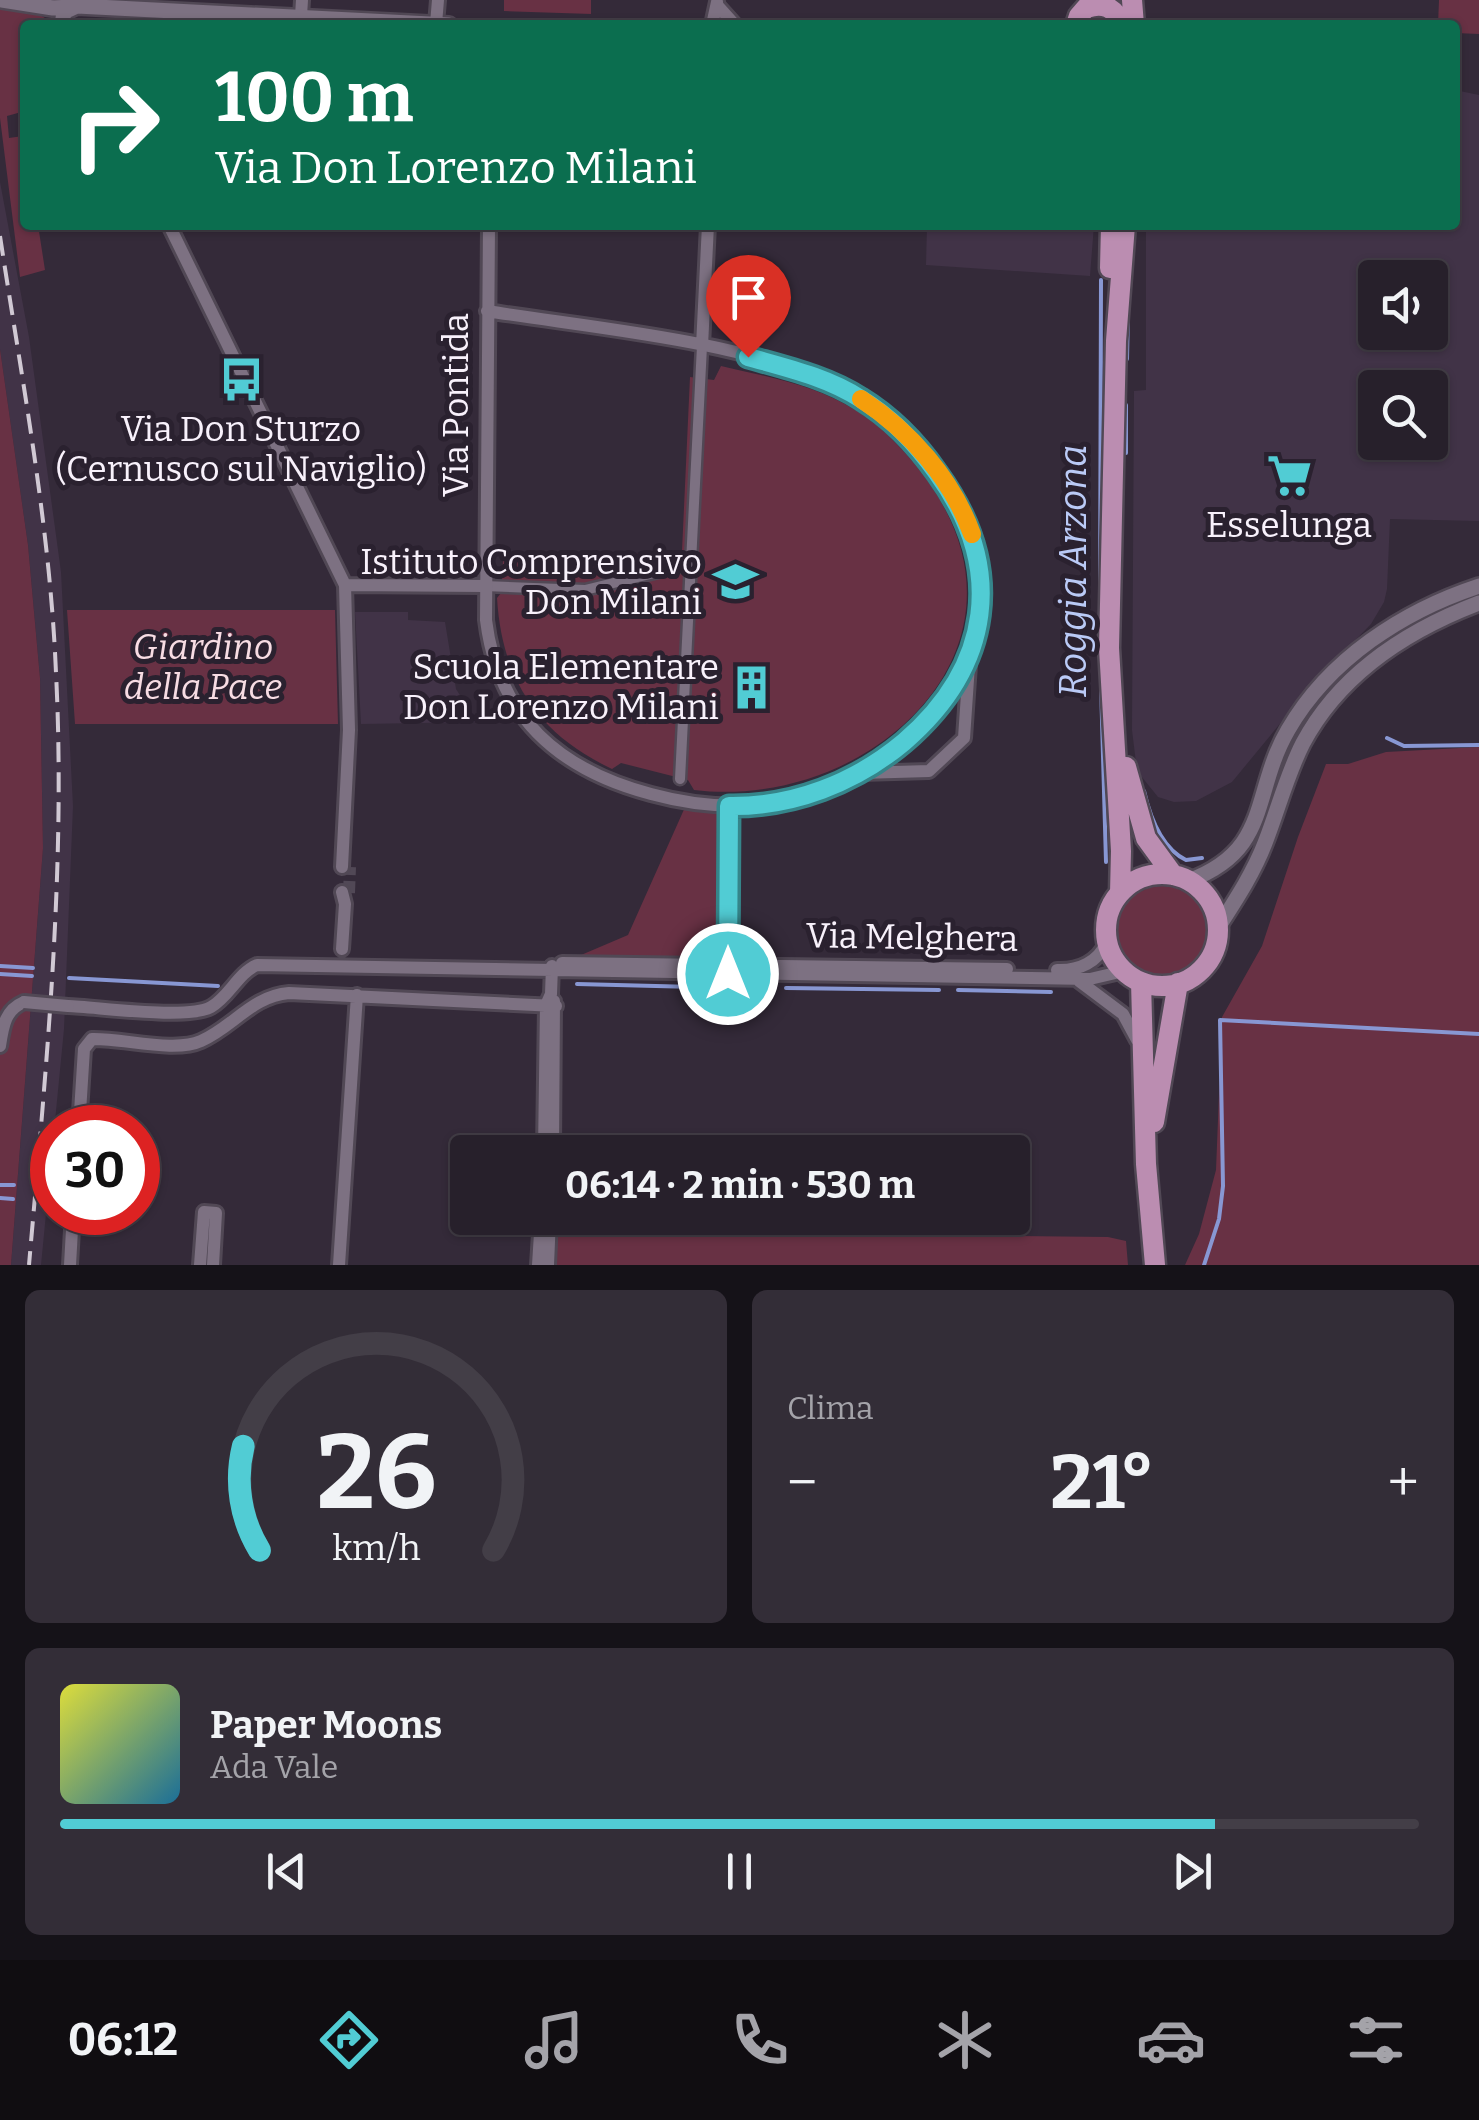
<!DOCTYPE html>
<html lang="it">
<head>
<meta charset="utf-8">
<style>
  body { margin:0; font-family:Bitter,serif; background:#332d37; color:#f1f3f6; height:100vh; display:flex; flex-direction:column; font-size:38px; white-space:nowrap }
  * { box-sizing:border-box; margin:0 }
  p { font-size:32px; color:#a4a3a9 }
  .icon { flex:none; width:55px; height:55px; fill:none; stroke:currentColor; stroke-width:2; stroke-linecap:round; stroke-linejoin:round }
  .map { position:relative; height:1265px; overflow:hidden }
  .side { display:flex; flex-direction:column; gap:25px; padding:25px; background:#151218; flex:1 }
  .side>* { flex:none }
  .top-card { position:absolute; left:20px; top:20px; width:1440px; height:210px; border-radius:10px; box-shadow:0 2px 8px #0004,0 0 0 2px #433e47; background:#0b6e4f; color:#fff; overflow:hidden }
  .tools { position:absolute; left:1358px; top:260px; display:grid; gap:20px }
  .tools a { display:grid; place-items:center; width:90px; height:90px; border-radius:10px; background:#27202b; box-shadow:0 2px 8px #0004,0 0 0 2px #433e47; font-size:50px }
  .speed { position:absolute; left:30px; top:1105px; display:flex; gap:20px; font-size:50px; font-weight:700; text-align:center }
  .speed>* { display:grid; place-content:center; width:130px; height:130px; border-radius:50%; background:#27202b; box-shadow:0 2px 8px #0004,0 0 0 2px #433e47; line-height:1 }
  .speed .limit { border:15px solid #d22; background:#fff; color:#111 }
  .pin { position:absolute; display:grid; place-items:center; width:85px; height:85px; color:#fff; margin:-102px -42px; border-radius:50% 50% 50% 0; rotate:-45deg; box-shadow:0 0 10px #0007 }
  .pin .icon { rotate:45deg }
  .me { position:absolute; width:110px; margin:-55px; rotate:0deg; stroke-linejoin:round; filter:drop-shadow(0 0 8px #0008) }
  .turn { display:flex; align-items:center; gap:35px; height:210px; padding:0 30px; font-size:45px }
  .turn .icon { width:130px; height:130px; stroke-width:2.5 }
  .turn b { display:block; font-size:70px; line-height:85px }
  .big { font-size:75px; font-weight:700; line-height:1.1 }
  .side .tile { flex:1; display:flex; flex-direction:column; justify-content:center; gap:15px; min-width:0; padding:0 35px; border-radius:15px; background:#332d37 }
  .side .dial { align-items:center; gap:0 }
  .dial svg { height:260px; overflow:visible; fill:none; stroke:#433e47; stroke-width:7; stroke-linecap:round; text-anchor:middle }
  .dial text { fill:#f1f3f6; stroke:none }
  .song { display:flex; align-items:center; gap:30px }
  .cover { width:120px; height:120px; border-radius:15px; background:linear-gradient(135deg,hsl(60 70% 55%),hsl(200 70% 35%)) }
  .played { height:10px; border-radius:5px; background:linear-gradient(90deg,#51ccd4 85%,#433e47 85%) }
  .keys { display:flex; justify-content:space-around; direction:ltr }
  .heat { display:flex; justify-content:space-between; align-items:center; font-size:55px; direction:ltr }
  .side .tiles { flex:1; display:grid; gap:25px; grid-template-columns:1fr 1fr }
  .tile:last-child { grid-column:span 2 }
  .trip { position:absolute; left:450px; top:1135px; width:580px; height:100px; border-radius:10px; background:#27202b; box-shadow:0 2px 8px #0004,0 0 0 2px #433e47; font-weight:700; line-height:100px; text-align:center }
  .menu { display:flex; height:160px; justify-content:space-around; align-items:center; background:#100d11; color:#a4a3a9 }
  .menu .icon { width:70px; height:70px }
  .menu .active { color:#51ccd4 }
  .menu b { font-size:45px; color:#f1f3f6 }
  .map>svg:first-child { display:block }
</style>
</head>
<body>
<div class="map">
<svg width="1479" height="1265" viewBox="0 0 1479 1265">
  <rect width="100%" height="100%" fill="#342a39"/>
  <path fill="#413347" fill-rule="evenodd" d="M 1455,90 L 1479,95 L 1479,521 L 1390,519 L 1387,589 L 1384,602 L 1371,624 L 1311,686 L 1232,782 L 1196,801 L 1174,802 L 1158,797 L 1137,771 L 1132,730 L 1134,391 L 1146,390 L 1146,225 L 1455,225 ZM 1375,278 L 1430,278 L 1430,332 L 1375,332 ZM 1375,388 L 1430,388 L 1430,442 L 1375,442 Z
    M 0,182 L 29,337 L 61,572 L 73,806 L 64,1029 L 41,1265 L 11,1265 L 43,848 L 40,678 L 28,545 L 0,349 Z
    M 927,225 L 1094,225 L 1090,276 L 926,265 Z
    M 355,612 L 408,612 L 408,620 L 445,622 L 456,689 L 477,722 L 361,724 Z"/>
  <path fill="#683144" d="M 504,0 L 591,0 L 591,14 L 504,11 Z
    M 1439,0 L 1479,0 L 1479,34 L 1455,33 L 1455,25 L 1438,25 Z
    M 0,8 L 37,13 L 56,25 L 25,25 L 25,111 L 7,116 L 9,138 L 23,136 L 25,225 L 38,225 L 45,270 L 20,277 L 0,118 Z
    M 0,349 L 28,545 L 40,678 L 43,848 L 11,1265 L 0,1265 Z
    M 721,366 C 768,377 816,385 857,411 C 885,429 907,453 927,480 C 1049,650 868,811 694,790 L 688,780 L 621,763 L 612,769 C 538,734 502,680 497,598 L 501,593 L 503,560 L 682,551 L 690,377 L 714,380 Z
    M 67,610 L 335,610 L 338,724 L 75,724 Z
    M 1479,747 L 1479,1265 L 1185,1265 L 1199,1234 L 1216,1170 L 1222,1017 L 1262,946 L 1298,837 L 1326,764 L 1348,764 L 1386,752 Z
    M 686,805 L 723,808 L 721,961 L 567,961 L 628,935 Z
    M1117 931a45 45 0 1 1 90 0a45 45 0 1 1-90 0Z
    M 660,1232 L 1108,1237 L 1126,1241 L 1128,1265 L 553,1265 L 555,1234 Z"/>
  <g fill="none" stroke-linecap="round" stroke-linejoin="round">
    <path stroke="#8897d3" stroke-width="4" d="M 1127,359 L 1128,311
      M 1126,453 L 1126,405
      M 1100,630 L 1101,280
      M 1101,685 L 1106,862
      M 1387,738 L 1404,746 L 1479,745
      M 1144,791 C 1150,817 1161,848 1186,860 L 1202,858
      M 0,966 L 33,968
      M 0,974 L 32,976
      M 69,978 L 218,986
      M 577,984 L 771,989
      M 786,988 L 939,990
      M 958,990 L 1051,992
      M 0,1185 L 14,1185
      M 0,1198 L 13,1199
      M 1204,1265 L 1219,1219 L 1223,1186 L 1220,1020 L 1479,1034"/>
    <path stroke="#514856" stroke-width="12" stroke-dasharray="12 6" stroke-linecap="butt" d="M 349,893 L 350,867"/>
    <defs>
      <path id="pedestrian" d="M 484,586 L 585,590 L 691,564
        M 680,779 L 702,346"/>
      <path id="minor" d="M 717,5 L 735,25
        M 301,16 L 302,0
        M 436,24 L 438,0
        M 712,25 L 717,2
        M 169,225 L 345,585 L 349,730 L 342,867
        M 487,311 C 593,328 737,340 834,384 C 890,410 939,460 965,516 C 1026,649 912,773 786,800 C 740,810 695,806 651,794 C 560,770 498,718 486,620 L 489,225
        M 702,346 L 708,225
        M 345,585 L 484,586
        M 860,773 L 929,771 L 964,738 L 969,665
        M 342,892 L 345,904 L 342,949
        M 562,963 L 1007,969
        M 728,969 L 729,806
        M 1057,970 C 1079,971 1098,962 1107,942
        M 1079,981 L 1123,1014 L 1137,1040
        M 68,1006 C 98,1007 188,1020 211,1007 C 229,997 238,973 257,965 L 1090,979 L 1124,971
        M 0,1046 C 3,1026 5,1010 24,1002
        M 79,1128 L 84,1049 L 92,1039 C 122,1038 175,1053 201,1041 C 233,1027 252,996 289,993 L 556,1006
        M 544,1152 L 546,1005 L 551,994 L 552,966
        M 553,1152 L 554,1001
        M 70,1265 L 73,1212
        M 200,1265 L 204,1212 L 216,1213 L 213,1265
        M 339,1265 L 357,995
        M 538,1265 L 541,1218
        M 548,1265 L 550,1218"/>
      <path id="tertiary" d="M 2,0 L 53,8 L 70,7
        M 62,25 L 64,12 L 77,6 L 449,25
        M 1188,881 C 1272,850 1251,794 1288,730 C 1329,659 1403,611 1479,586
        M 1217,929 C 1235,901 1253,874 1265,843 C 1278,810 1287,774 1303,743 C 1340,674 1408,630 1479,603"/>
      <path id="primary" d="M 1132,0 L 1134,25
        M 1087,8 C 1103,2 1117,8 1120,25
        M 1076,25 L 1079,16 L 1093,0
        M 1110,268 L 1111,225
        M 1126,767 L 1146,838 L 1173,875
        M1106 930a56 56 0 1 1 112 0a56 56 0 1 1-112 0Z
        M 1120,893 L 1121,851 L 1109,648 L 1116,341 L 1125,225
        M 1141,982 L 1146,1164 L 1155,1265
        M 1154,1122 L 1178,983"/>
    </defs>
    <use href="#pedestrian" stroke="#514855" stroke-width="15"/>
    <use href="#minor" stroke="#514855" stroke-width="18"/>
    <use href="#tertiary" stroke="#514855" stroke-width="20"/>
    <use href="#primary" stroke="#514855" stroke-width="25"/>
    <use href="#pedestrian" stroke="#7d7182" stroke-width="10"/>
    <use href="#minor" stroke="#7d7182" stroke-width="12"/>
    <use href="#tertiary" stroke="#7d7182" stroke-width="15"/>
    <use href="#primary" stroke="#bb8db1" stroke-width="20"/>
    <path stroke="#d1c9d4" stroke-width="4" stroke-dasharray="20 10" stroke-linecap="butt" d="M 0,236 C 22,381 50,526 56,673 C 66,871 46,1068 29,1265"/>
    <defs>
      <path id="minor-bridge" d="M 24,1002 L 68,1006"/>
    </defs>
    <use href="#minor-bridge" stroke="#514855" stroke-width="18" stroke-linecap="butt"/>
    <use href="#minor-bridge" stroke="#7d7182" stroke-width="12"/>
  </g>
  <g fill="none" stroke-linecap="round" stroke-linejoin="round">
    <defs>
      <path id="route" d="M 728,974 L 729,806 C 793,807 855,783 904,742 C 992,666 1006,568 937,473 C 916,443 892,418 861,399 C 827,377 787,368 748,357"/>
    </defs>
    <use href="#route" stroke="#35858a" stroke-width="25"/>
    <use href="#route" stroke="#51ccd4" stroke-width="18"/>
    <path stroke="#f59e0b" stroke-width="18" d="M 861,399 C 910,431 952,479 972,534"/>
  </g>
  <defs>
    <symbol id="bus-bare" viewBox="-9 -9 18 18"><path d="M-5-6H5V4H4V6H2V4H-2V6H-4V4H-5ZM-3.5-4V0h7V-4ZM-3.5 1.2v1.5H-2V1.2ZM2 1.2v1.5H3.5V1.2Z" fill="#51ccd4" stroke="#2a212f" stroke-width="2.5" paint-order="stroke"/></symbol>
    <symbol id="supermarket-bare" viewBox="-9 -9 18 18"><path d="M-6-5.5h2.5l.6 2H6L4.5 2H-2.5L-4.4-4H-6ZM-1.5 3.2a1.3 1.3 0 1 0 .1 0ZM3 3.2a1.3 1.3 0 1 0 .1 0Z" fill="#51ccd4" stroke="#2a212f" stroke-width="2.5" paint-order="stroke"/></symbol>
    <symbol id="school-bare" viewBox="-9 -9 18 18"><path d="M0-5L7-2L0 1L-7-2ZM-4 1L0 2.5L4 1V4Q0 6-4 4Z" fill="#51ccd4" stroke="#2a212f" stroke-width="2.5" paint-order="stroke"/></symbol>
    <symbol id="building-bare" viewBox="-9 -9 18 18"><path d="M-4-6H4V6H1V3H-1V6H-4ZM-2.5-4.3h1.7v1.8h-1.7ZM.8-4.3h1.7v1.8H.8ZM-2.5-1h1.7V.8h-1.7ZM.8-1h1.7V.8H.8Z" fill="#51ccd4" stroke="#2a212f" stroke-width="2.5" paint-order="stroke"/></symbol>
  </defs>
  <g fill-rule="evenodd">
    <use href="#bus-bare" x="210" y="348" width="63" height="63"/>
    <use href="#supermarket-bare" x="1258" y="444" width="63" height="63"/>
    <use href="#school-bare" x="704" y="550" width="63" height="63"/>
    <use href="#building-bare" x="720" y="656" width="63" height="63"/>
  </g>
  <g text-anchor="middle" dominant-baseline="central" stroke-width="10" stroke-linejoin="round" paint-order="stroke">
    <g font-size="35" fill="#f8f1fb" stroke="#2a212f">
      <text transform="translate(456 405) rotate(-90)">Via Pontida</text>
      <text transform="translate(912 937) rotate(1)">Via Melghera</text>
    </g>
    <g font-size="35" fill="#f8f1fb" stroke="#2a212f">
      <text x="241" y="429">Via Don Sturzo<tspan x="241" dy="40">(Cernusco sul Naviglio)</tspan></text>
      <text x="1289" y="525">Esselunga</text>
      <text x="702" y="562" text-anchor="end">Istituto Comprensivo<tspan x="702" dy="40">Don Milani</tspan></text>
      <text x="719" y="667" text-anchor="end">Scuola Elementare<tspan x="719" dy="40">Don Lorenzo Milani</tspan></text>
    </g>
    <g font-size="35" font-style="italic" fill="#f7dce3" stroke="#2a212f">
      <text x="203" y="647">Giardino<tspan x="203" dy="40">della Pace</tspan></text>
    </g>
    <g font-size="38" font-style="italic" fill="#bacaf6" stroke="#2a212f">
      <text transform="translate(1073 571) rotate(-90)">Roggia Arzona</text>
    </g>
  </g>
</svg>
<div class="tools">
<a><svg class="icon" aria-label="sound" viewBox="0 0 24 24"><path d="M4 9h4l5-4v14l-5-4H4zM17 9q2 3 0 6"/></svg></a>
<a><svg class="icon" aria-label="search" viewBox="0 0 24 24"><circle cx="10" cy="10" r="6"/><path d="M15 15l6 6"/></svg></a>
</div>
<div class="speed"><div class="limit">30</div></div>
<div class="pin" style="left:748px;top:357px;background:#d93025"><svg class="icon" aria-label="arrive" viewBox="0 0 24 24"><path d="M6 21V4h12l-3 4 3 4H6"/></svg></div>
<svg class="me" style="left:728px;top:974px" viewBox="-20 -20 40 40"><circle r="17" fill="#51ccd4" stroke="#fff" stroke-width="3"/><path d="M0-11L8 9 0 5-8 9z" fill="#fff"/></svg>
<div class="trip">06:14 · 2 min · 530 m</div>
<div class="top-card">
<div class="turn"><svg class="icon" aria-label="right" viewBox="0 0 24 24"><path d="M7 20v-9h11M14 6l5 5-5 5"/></svg><div><b>100 m</b>Via Don Lorenzo Milani</div></div>
</div>
</div>
<section class="side">
<div class="tiles">
<div class="tile dial"><svg viewBox="0 0 100 80">
<path d="M14 69A42 42 0 1 1 86 69"/>
<path d="M14 69A42 42 0 0 1 9 37" stroke="#51ccd4"/>
<text x="50" y="56" font-size="32" font-weight="700">26</text>
<text x="50" y="72" font-size="11">km/h</text>
</svg></div>
<div class="tile"><p>Clima</p>
<div class="heat"><a>−</a><b class="big">21°</b><a>+</a></div>
</div>
<div class="tile">
<div class="song"><i class="cover"></i><div><b>Paper Moons</b><p>Ada Vale</p></div></div>
<div class="played"></div>
<div class="keys"><svg class="icon" aria-label="previous" viewBox="0 0 24 24"><path d="M18 5L8 12l10 7zM5 5v14"/></svg><svg class="icon" aria-label="pause" viewBox="0 0 24 24"><path d="M8 5v14M16 5v14"/></svg><svg class="icon" aria-label="next" viewBox="0 0 24 24"><path d="M6 5l10 7-10 7zM19 5v14"/></svg></div>
</div>
</div>
</section>
<nav class="menu">
<b>06:12</b>
<svg class="icon active" aria-label="directions" viewBox="0 0 24 24"><path d="M12 3l9 9-9 9-9-9zM9 14v-3h6M13 9l2 2-2 2"/></svg>
<svg class="icon" aria-label="music" viewBox="0 0 24 24"><path d="M9 18V5l10-2v13"/><circle cx="6" cy="18" r="3"/><circle cx="16" cy="16" r="3"/></svg>
<svg class="icon" aria-label="phone" viewBox="0 0 24 24"><path d="M5 4h4l2 5-3 2q2 4 5 5l2-3 5 2v4C11 20 4 13 5 4z"/></svg>
<svg class="icon" aria-label="climate" viewBox="0 0 24 24"><path d="M12 3v18M4 7l16 10M4 17L20 7"/></svg>
<svg class="icon" aria-label="car" viewBox="0 0 24 24"><path d="M5 17H2v-5l4-1 3-4h7l3 4 3 1v5h-3M9 17h6M6 11h13"/><circle cx="7" cy="17" r="2"/><circle cx="17" cy="17" r="2"/></svg>
<svg class="icon" aria-label="filters" viewBox="0 0 24 24"><path d="M4 7h16M4 17h16"/><circle cx="9" cy="7" r="2"/><circle cx="15" cy="17" r="2"/></svg>
</nav>
</body>
</html>
